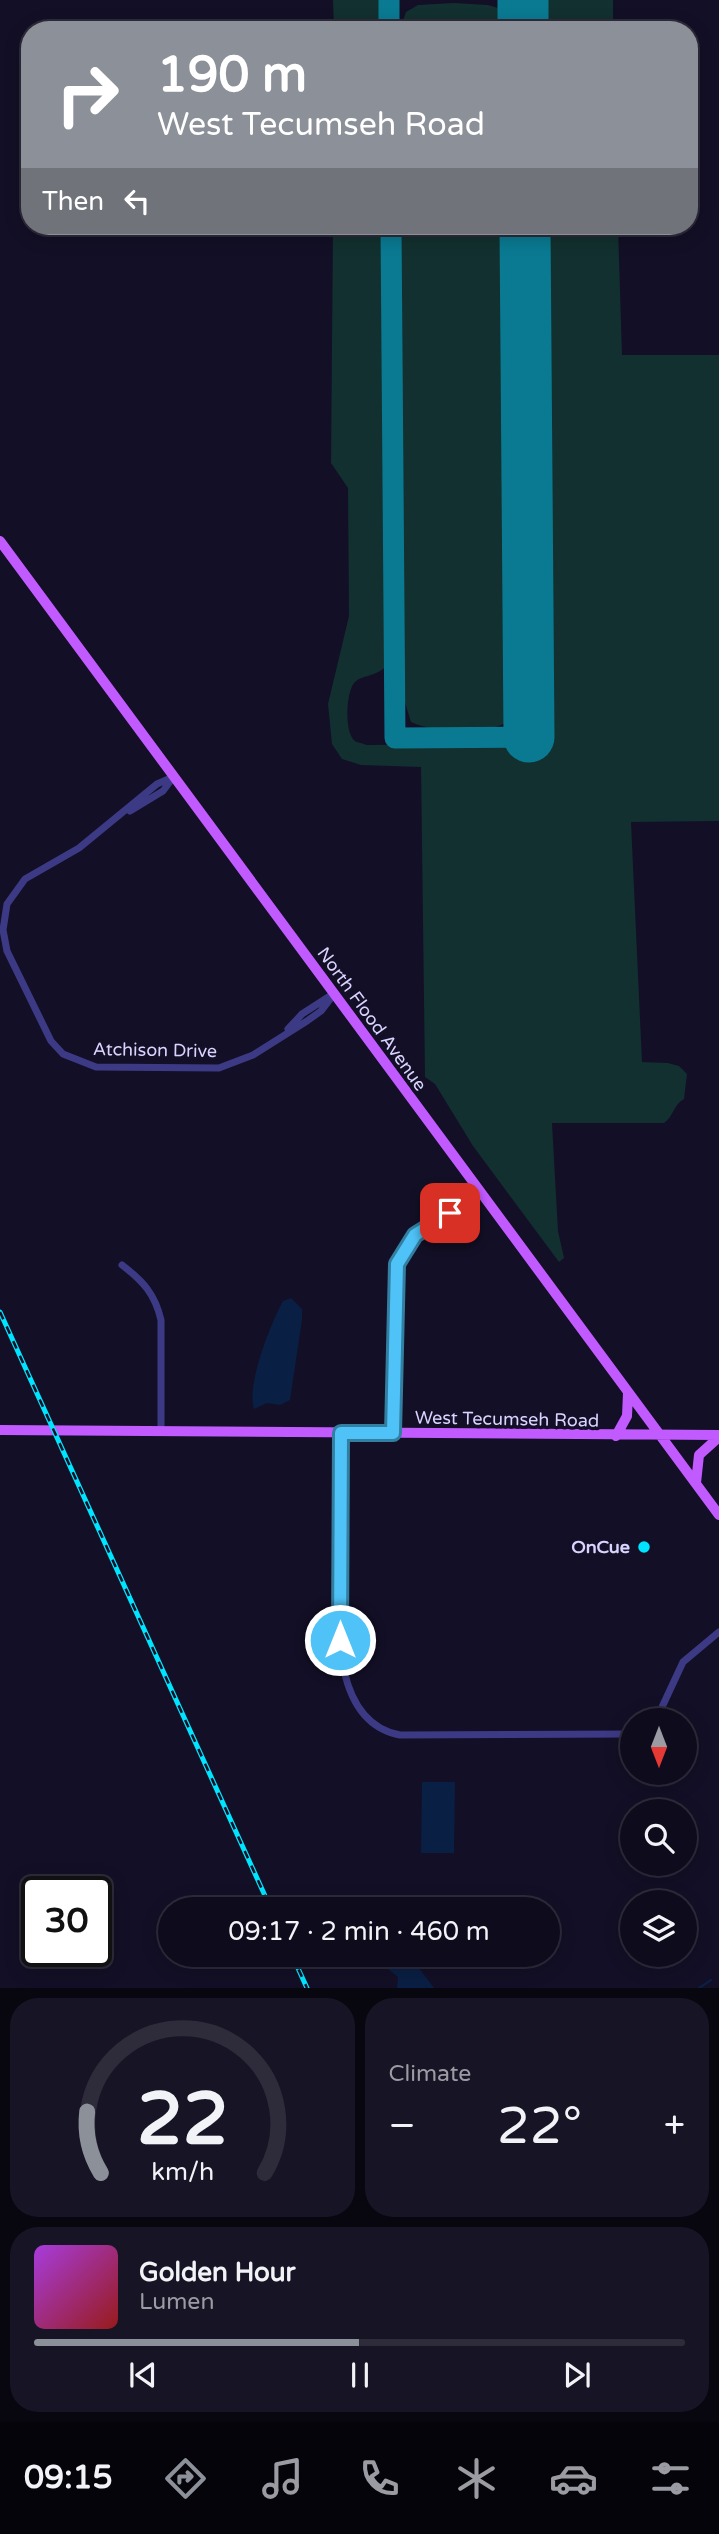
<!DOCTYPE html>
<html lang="en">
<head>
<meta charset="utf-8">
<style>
  body { margin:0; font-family:"Varela Round",sans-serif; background:#171425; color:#f1f3f6; height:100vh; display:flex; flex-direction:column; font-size:26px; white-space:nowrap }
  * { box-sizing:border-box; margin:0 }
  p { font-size:23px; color:#9b9ba3 }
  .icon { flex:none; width:38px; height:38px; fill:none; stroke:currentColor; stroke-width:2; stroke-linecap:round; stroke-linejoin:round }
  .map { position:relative; height:1988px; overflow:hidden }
  .drawer { display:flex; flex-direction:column; gap:10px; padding:10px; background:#08060f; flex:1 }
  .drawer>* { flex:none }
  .hud { position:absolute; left:21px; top:21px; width:677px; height:214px; border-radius:28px; box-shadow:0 4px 18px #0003,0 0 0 2px #2e2b3b; background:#8c9099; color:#fff; overflow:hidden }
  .needle { width:46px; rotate:180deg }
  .buttons { position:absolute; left:620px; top:1708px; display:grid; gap:14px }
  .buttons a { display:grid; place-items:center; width:77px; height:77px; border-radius:50%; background:#0e0b1c; box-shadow:0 4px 18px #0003,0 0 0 2px #2e2b3b; font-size:35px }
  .speed { position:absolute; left:21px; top:1876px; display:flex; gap:14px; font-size:35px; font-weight:700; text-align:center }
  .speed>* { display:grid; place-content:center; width:91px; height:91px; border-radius:50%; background:#0e0b1c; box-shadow:0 4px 18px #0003,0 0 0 2px #2e2b3b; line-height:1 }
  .speed .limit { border:4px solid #111; border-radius:10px; background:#fff; color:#111 }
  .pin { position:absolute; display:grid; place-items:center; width:60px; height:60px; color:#fff; margin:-30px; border-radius:14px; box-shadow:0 4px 10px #0006 }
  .me { position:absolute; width:77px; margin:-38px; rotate:0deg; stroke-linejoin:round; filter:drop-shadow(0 0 5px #0008) }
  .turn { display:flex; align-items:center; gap:24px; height:147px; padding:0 21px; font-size:32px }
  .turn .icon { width:91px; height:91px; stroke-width:2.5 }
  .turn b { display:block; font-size:49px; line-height:60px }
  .then { display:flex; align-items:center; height:66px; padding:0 21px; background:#0003; gap:14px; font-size:26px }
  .big { font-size:52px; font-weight:600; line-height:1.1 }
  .drawer .widget { flex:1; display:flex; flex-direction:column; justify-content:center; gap:10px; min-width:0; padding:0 24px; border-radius:28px; background:#171425 }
  .drawer .dial { align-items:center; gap:0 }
  .dial svg { height:182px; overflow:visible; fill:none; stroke:#2e2b3b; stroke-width:7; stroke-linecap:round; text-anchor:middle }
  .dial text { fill:#f1f3f6; stroke:none }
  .song { display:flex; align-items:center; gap:21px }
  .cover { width:84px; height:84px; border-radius:10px; background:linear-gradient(135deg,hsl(280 70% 55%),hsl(0 70% 35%)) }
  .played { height:7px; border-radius:4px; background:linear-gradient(90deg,#8c9099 50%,#2e2b3b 50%) }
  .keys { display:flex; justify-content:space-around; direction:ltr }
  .heat { display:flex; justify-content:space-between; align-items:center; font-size:38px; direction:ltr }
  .drawer .tiles { flex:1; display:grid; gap:10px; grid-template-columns:1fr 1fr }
  .widget:last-child { grid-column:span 2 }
  .trip { position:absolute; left:158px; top:1897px; width:402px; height:70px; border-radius:35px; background:#0e0b1c; box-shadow:0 4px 18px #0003,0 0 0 2px #2e2b3b; font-weight:600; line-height:70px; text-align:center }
  .tab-bar { display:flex; height:112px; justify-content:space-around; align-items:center; background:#06040b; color:#9b9ba3 }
  .tab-bar .icon { width:49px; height:49px }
  .tab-bar .on { color:#8c9099 }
  .tab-bar b { font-size:32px; color:#f1f3f6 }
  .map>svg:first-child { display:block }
</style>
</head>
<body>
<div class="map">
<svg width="719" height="1988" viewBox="0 0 719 1988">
  <rect width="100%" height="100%" fill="#130f26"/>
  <path fill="#12302f" d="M 333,0 L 383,0 L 384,30 L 334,30 Z
    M 542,0 L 613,0 L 613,30 L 542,30 Z
    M 454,3 L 488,5 L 508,11 L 508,30 L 400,30 L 406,12 L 418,5 Z
    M 333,226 L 385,226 L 387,665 C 376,678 362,674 354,683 C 346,693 344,733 355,741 C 356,742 365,744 366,745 L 547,743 L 544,226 L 618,226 L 622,355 L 719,355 L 719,821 L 631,822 L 642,1062 L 668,1063 L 679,1066 L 687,1074 L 684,1099 C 673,1105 674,1116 664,1123 L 552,1123 L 558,1231 L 564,1258 L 559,1262 L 473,1146 L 435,1084 L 425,1077 L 421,767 L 361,765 L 342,759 L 332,744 L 328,704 L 349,616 L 348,488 L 331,463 Z
    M 397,226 L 509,226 L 512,719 C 491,736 434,733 411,722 L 403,696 L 400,641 Z"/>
  <path fill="#0a1f44" d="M 291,1298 L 302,1309 L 302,1320 L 290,1400 L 280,1405 L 267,1403 L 254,1409 C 246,1385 271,1323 283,1301 Z
    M 422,1782 L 455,1782 L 454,1853 L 421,1853 Z
    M 386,1955 L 425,1955 L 419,1968 L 434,1988 L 397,1988 L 398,1977 L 388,1969 Z"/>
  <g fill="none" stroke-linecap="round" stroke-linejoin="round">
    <path stroke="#0a1f44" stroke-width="2.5" d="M 699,1988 L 711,1980"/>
    <path stroke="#0a7a92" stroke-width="21" d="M 389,0 L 389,30
      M 391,226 L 395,738 L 529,737"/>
    <path stroke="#0a7a92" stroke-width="51" d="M 523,0 L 523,30
      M 525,226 L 529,737"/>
    <path stroke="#3d3a85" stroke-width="7" d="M 173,777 L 157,784 L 79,848 L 25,879 L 7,904 L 3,930 L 7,951 L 51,1041 L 63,1054 L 96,1067 L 219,1068 L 253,1055 L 307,1021 L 321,1011 L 334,994
      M 130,811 L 163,791 L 172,779
      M 288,1029 L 302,1014 L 333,994
      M 433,1222 L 464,1204 L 476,1190
      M 122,1265 C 143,1281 155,1294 161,1320 L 161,1431
      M 341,1433 C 341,1472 340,1512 340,1552 C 339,1607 326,1721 400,1735 L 632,1734
      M 393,1433 L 397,1264 L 415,1235 L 459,1196 L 477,1188
      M 656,1720 L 683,1662 L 719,1632"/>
    <path stroke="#c25bff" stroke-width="10" d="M 0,541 L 719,1515
      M 0,1430 L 719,1435
      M 616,1436 L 627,1416 L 628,1393
      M 696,1483 L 699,1455 L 719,1437"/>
    <defs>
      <path id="rail" d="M 0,1312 L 271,1909
        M 292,1955 L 307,1988"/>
    </defs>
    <use href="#rail" stroke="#00e5ff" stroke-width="5"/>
    <use href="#rail" stroke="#130f26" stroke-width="2.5" stroke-dasharray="8" stroke-linecap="butt"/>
  </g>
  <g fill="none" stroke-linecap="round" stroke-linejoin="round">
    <defs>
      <path id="route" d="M 340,1640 L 341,1433 L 393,1433 L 397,1264 L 415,1235 L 450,1213"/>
    </defs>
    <use href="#route" stroke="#337fa1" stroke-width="18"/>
    <use href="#route" stroke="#4fc3f7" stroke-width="12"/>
  </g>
  <circle fill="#00e5ff" stroke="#130f26" stroke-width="2.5" cx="644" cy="1547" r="7"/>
  <g text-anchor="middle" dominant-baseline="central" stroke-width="7" stroke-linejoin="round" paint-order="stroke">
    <g font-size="18" fill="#d9d4ff" stroke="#130f26">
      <text transform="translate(372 1019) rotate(54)">North Flood Avenue</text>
      <text transform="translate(155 1050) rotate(1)">Atchison Drive</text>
      <text transform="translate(507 1419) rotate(1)">West Tecumseh Road</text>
    </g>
    <g font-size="18" font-weight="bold" fill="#d9d4ff" stroke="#130f26" text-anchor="end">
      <text x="630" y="1547">OnCue</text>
    </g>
  </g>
</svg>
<div class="buttons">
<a><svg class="needle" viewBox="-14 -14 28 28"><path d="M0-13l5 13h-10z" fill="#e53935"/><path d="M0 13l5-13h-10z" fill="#9b9ba3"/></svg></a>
<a><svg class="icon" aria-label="search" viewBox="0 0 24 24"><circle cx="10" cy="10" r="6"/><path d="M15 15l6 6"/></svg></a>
<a><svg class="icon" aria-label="layers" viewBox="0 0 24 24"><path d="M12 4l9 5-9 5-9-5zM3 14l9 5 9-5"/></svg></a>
</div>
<div class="speed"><div class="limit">30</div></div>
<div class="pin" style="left:450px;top:1213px;background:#d93025"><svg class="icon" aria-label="arrive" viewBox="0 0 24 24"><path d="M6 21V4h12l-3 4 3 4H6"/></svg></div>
<svg class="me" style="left:340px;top:1640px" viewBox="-20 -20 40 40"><circle r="17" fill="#4fc3f7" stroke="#fff" stroke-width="3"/><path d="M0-11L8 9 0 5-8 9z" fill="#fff"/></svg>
<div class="trip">09:17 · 2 min · 460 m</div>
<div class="hud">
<div class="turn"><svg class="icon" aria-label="right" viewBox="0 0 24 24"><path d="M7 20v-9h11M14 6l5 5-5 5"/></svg><div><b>190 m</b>West Tecumseh Road</div></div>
<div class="then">Then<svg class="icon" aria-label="left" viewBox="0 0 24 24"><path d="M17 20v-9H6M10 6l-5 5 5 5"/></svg></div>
</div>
</div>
<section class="drawer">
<div class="tiles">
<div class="widget dial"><svg viewBox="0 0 100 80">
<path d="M14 69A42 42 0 1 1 86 69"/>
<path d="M14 69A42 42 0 0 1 8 42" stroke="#8c9099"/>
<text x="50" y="56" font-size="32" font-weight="700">22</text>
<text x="50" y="72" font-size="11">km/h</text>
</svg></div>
<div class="widget"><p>Climate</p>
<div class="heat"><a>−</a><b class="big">22°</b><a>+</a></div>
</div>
<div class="widget">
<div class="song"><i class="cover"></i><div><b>Golden Hour</b><p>Lumen</p></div></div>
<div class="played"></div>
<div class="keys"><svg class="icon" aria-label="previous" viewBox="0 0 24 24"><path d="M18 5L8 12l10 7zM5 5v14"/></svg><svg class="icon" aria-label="pause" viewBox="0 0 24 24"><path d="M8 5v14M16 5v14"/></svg><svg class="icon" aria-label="next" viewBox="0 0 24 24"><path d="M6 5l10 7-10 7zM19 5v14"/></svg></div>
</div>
</div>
</section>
<nav class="tab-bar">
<b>09:15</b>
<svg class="icon on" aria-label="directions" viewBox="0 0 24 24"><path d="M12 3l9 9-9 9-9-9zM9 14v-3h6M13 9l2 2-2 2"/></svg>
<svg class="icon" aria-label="music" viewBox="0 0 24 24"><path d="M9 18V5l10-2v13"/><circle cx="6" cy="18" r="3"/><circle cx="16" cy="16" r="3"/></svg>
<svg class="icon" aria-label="phone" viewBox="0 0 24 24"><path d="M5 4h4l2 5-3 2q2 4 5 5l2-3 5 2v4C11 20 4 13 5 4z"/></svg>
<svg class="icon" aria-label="climate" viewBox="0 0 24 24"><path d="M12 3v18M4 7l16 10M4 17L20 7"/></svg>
<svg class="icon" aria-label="car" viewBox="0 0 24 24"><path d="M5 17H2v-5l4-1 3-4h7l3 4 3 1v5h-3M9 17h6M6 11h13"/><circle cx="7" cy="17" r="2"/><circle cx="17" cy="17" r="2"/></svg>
<svg class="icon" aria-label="filters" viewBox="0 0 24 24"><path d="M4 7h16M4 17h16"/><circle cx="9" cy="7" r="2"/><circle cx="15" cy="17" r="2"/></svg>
</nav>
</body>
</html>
